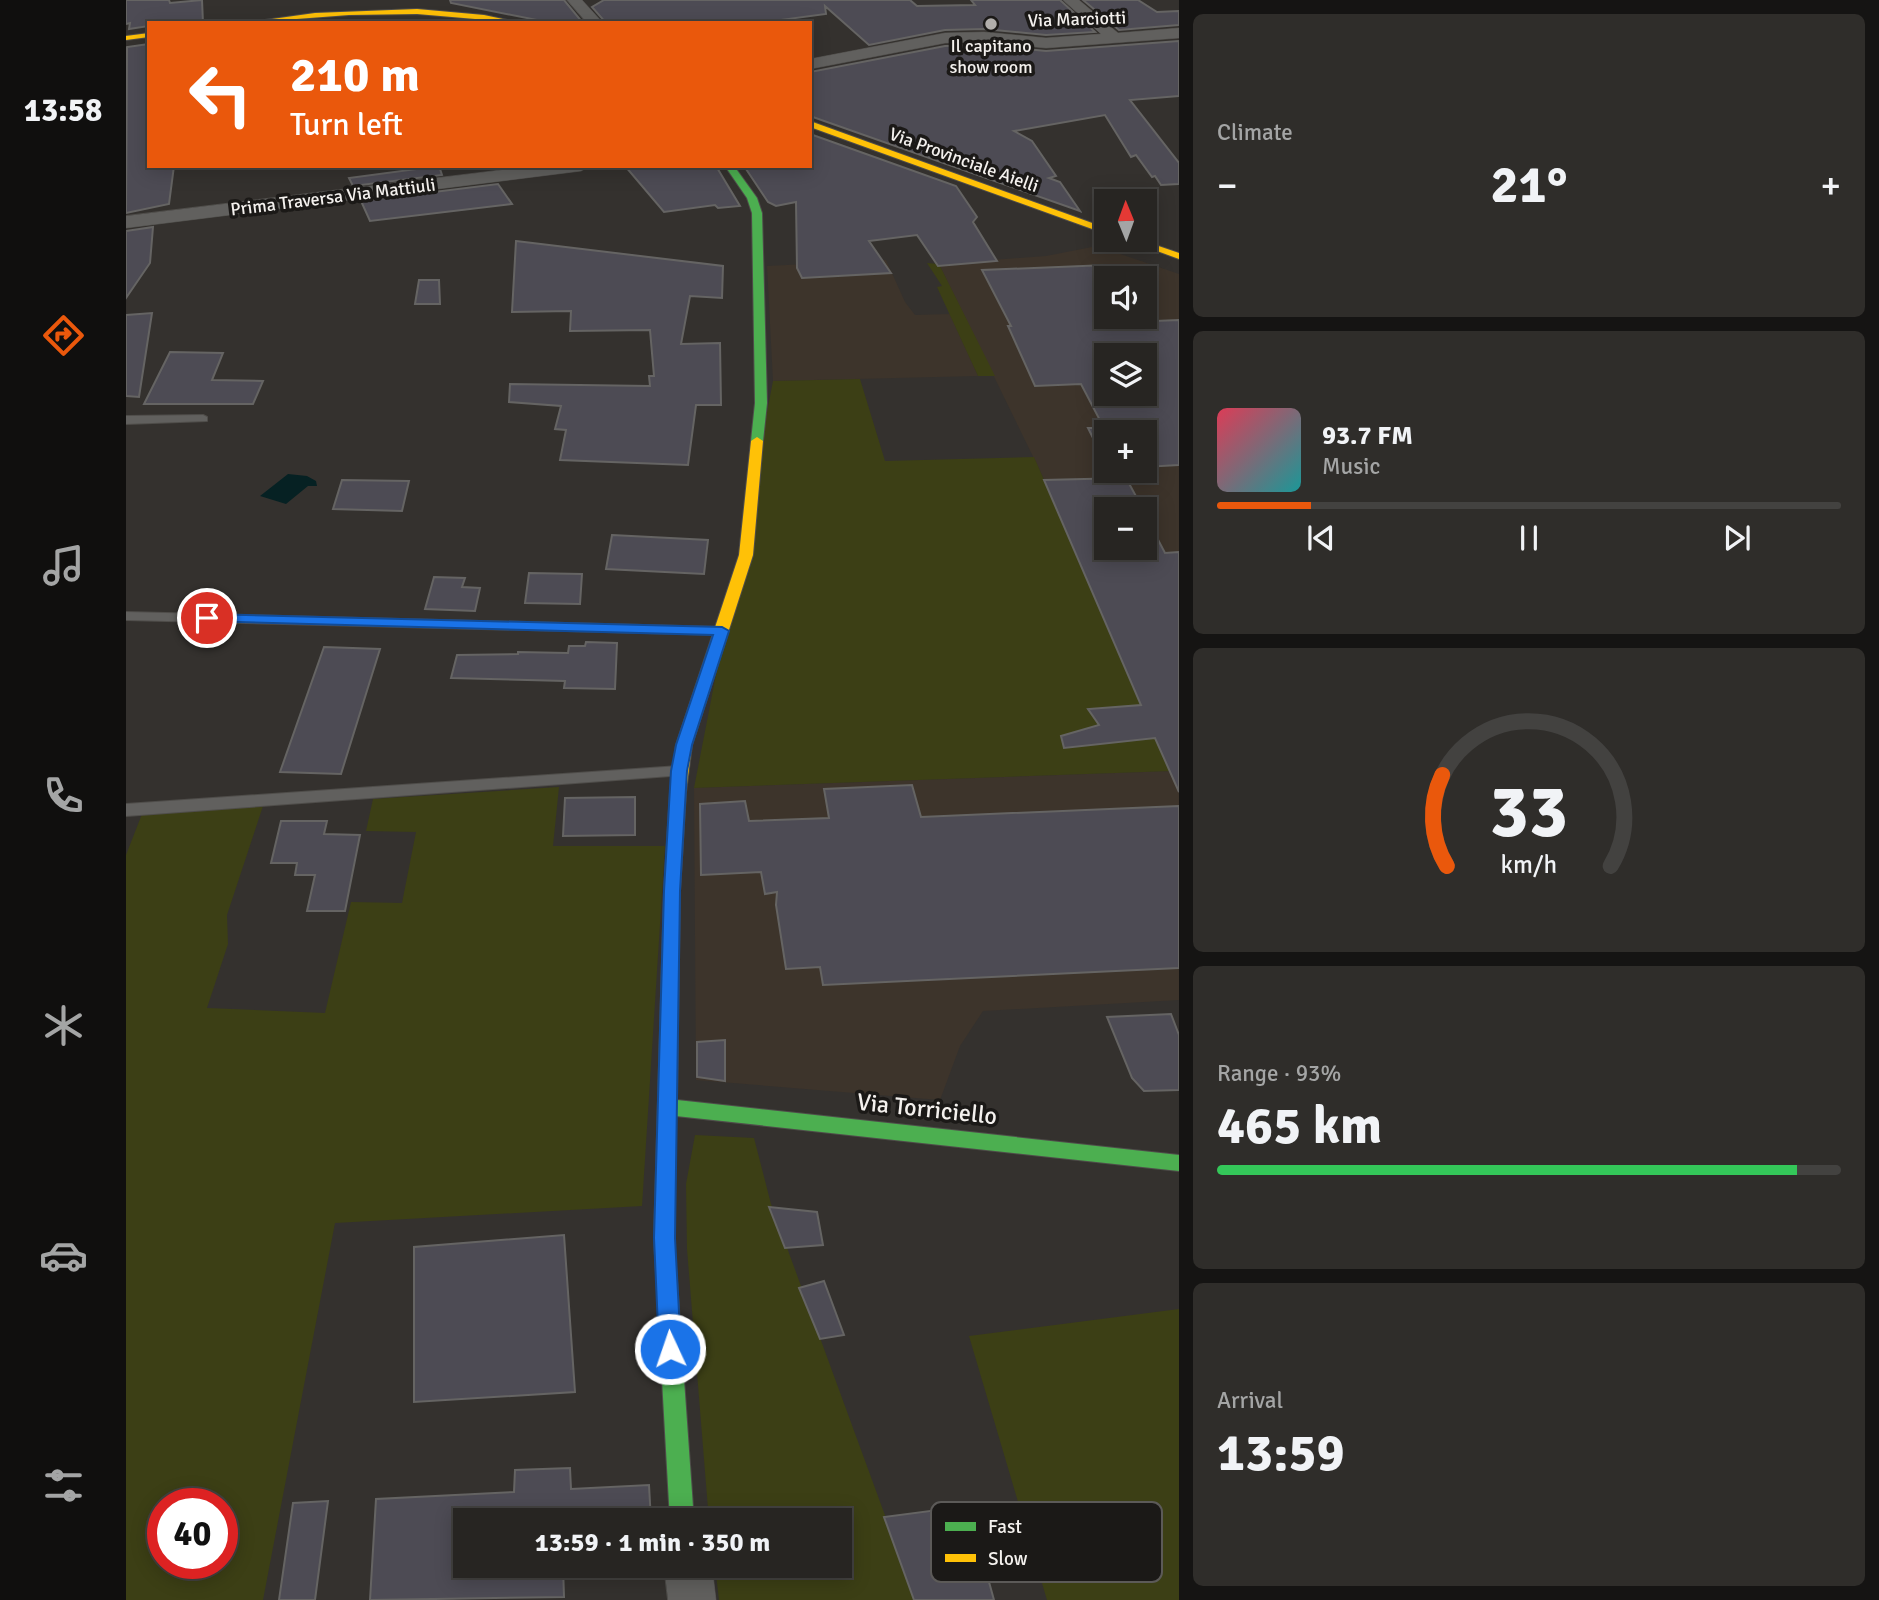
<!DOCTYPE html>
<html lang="en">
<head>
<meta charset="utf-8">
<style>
  body { margin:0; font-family:Signika,sans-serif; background:#2f2d2a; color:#f1f3f6; height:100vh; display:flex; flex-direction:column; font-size:26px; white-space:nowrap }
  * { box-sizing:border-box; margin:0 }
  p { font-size:23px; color:#a4a5a5 }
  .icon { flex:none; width:38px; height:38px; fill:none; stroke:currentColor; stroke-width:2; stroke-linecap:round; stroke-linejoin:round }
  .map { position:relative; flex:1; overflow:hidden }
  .side { display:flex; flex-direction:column; gap:14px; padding:14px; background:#151413; width:700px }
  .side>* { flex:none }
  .top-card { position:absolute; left:21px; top:21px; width:665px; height:147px; border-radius:0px; box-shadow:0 4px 18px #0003,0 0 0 2px #434240; background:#ea580c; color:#fff; overflow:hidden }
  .needle { width:46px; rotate:359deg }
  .controls { position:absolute; left:968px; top:189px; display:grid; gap:14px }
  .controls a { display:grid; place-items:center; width:63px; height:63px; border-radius:0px; background:#272522; box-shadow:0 4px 18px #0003,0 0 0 2px #434240; font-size:35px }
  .speed { position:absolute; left:21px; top:1488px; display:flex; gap:14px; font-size:35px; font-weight:700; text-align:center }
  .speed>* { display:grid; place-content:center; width:91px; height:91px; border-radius:50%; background:#272522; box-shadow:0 4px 18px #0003,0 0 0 2px #434240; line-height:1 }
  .speed .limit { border:10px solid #d22; background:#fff; color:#111 }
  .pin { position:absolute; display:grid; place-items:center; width:60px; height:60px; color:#fff; margin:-30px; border:4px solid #fff; border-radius:50%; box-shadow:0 2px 7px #0007 }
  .me { position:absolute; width:77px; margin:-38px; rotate:357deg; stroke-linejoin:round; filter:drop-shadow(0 0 5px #0008) }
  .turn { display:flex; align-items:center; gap:24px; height:147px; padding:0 28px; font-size:32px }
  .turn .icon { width:91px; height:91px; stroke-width:2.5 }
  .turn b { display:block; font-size:49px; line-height:60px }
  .big { font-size:52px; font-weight:700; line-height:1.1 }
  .side .tile { flex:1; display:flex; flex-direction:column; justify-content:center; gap:10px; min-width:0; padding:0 24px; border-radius:10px; background:#2f2d2a }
  .side .dial { align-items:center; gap:0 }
  .dial svg { height:182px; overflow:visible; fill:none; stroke:#434240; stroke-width:7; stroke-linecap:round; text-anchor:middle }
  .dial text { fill:#f1f3f6; stroke:none }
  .song { display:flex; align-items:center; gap:21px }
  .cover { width:84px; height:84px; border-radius:10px; background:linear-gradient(135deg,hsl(350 70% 55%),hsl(180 70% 35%)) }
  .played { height:7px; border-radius:4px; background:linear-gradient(90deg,#ea580c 15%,#434240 15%) }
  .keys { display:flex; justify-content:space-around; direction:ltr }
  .heat { display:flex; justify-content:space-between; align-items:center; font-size:38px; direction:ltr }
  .charge { height:10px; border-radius:5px; background:linear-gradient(90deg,#34c759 93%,#434240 0) }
  .trip { position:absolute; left:327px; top:1508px; width:399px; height:70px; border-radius:0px; background:#272522; box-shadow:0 4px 18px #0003,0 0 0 2px #434240; font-weight:700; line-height:70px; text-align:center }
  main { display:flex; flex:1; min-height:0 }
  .dock { display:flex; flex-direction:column; width:126px; justify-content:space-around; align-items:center; background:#100f0e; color:#a4a5a5 }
  .dock .icon { width:49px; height:49px }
  .dock .current { color:#ea580c }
  .dock b { font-size:32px; color:#f1f3f6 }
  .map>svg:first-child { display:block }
</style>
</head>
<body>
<main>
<nav class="dock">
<b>13:58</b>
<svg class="icon current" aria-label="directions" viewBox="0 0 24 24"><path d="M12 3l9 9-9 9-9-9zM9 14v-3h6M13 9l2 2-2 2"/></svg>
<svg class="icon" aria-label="music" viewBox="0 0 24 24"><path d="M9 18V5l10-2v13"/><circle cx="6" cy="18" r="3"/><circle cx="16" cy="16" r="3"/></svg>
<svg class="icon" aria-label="phone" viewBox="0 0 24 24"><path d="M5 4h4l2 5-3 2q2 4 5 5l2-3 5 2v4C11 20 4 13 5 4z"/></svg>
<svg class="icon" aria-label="climate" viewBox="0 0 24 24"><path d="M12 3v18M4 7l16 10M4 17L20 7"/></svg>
<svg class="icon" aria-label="car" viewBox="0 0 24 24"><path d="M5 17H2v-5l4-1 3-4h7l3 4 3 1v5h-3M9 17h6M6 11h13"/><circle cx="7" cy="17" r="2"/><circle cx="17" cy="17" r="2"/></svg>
<svg class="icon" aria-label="filters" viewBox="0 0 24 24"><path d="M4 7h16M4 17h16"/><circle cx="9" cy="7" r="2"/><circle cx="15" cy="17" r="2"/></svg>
</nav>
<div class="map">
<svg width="1053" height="1600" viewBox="0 0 1053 1600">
  <rect width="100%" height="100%" fill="#34312e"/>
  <path fill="#3d342b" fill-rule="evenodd" d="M 971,246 L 1053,274 L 1053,1000 L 857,1011 L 834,1046 L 814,1100 L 570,1080 L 568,788 L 1045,771 L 917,477 L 813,264 L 920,256 ZM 980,278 L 1018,278 L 1018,317 L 980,317 ZM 980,355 L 1018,355 L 1018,394 L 980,394 ZM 980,432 L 1018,432 L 1018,471 L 980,471 ZM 980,509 L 1018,509 L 1018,548 L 980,548 Z
    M 760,260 L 779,302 L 789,315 L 824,314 L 852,376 L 647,381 L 641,266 Z"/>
  <path fill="#3c3f15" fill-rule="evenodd" d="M 801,263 L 813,264 L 869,376 L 852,376 L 811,287 L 816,286 Z
    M 734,379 L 759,461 L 908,457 L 1046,771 L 568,788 L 647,381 Z
    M 433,787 L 427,846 L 539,846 L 516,1206 L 209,1223 L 137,1600 L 0,1600 L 0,855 L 16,814 L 137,806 L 101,915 L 102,944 L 81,1008 L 199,1013 L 225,902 L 276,903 L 290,832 L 240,831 L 247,799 ZM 37,1503 L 96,1503 L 96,1563 L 37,1563 Z
    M 569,1135 L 628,1138 L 645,1204 L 790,1600 L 593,1600 L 589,1566 L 714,1566 L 714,1521 L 583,1521 L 561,1249 L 560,1184 Z
    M 1053,1309 L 1053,1600 L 921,1600 L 843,1336 Z"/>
  <path fill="#062123" d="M 162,474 L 181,476 L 190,481 L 191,486 L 182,486 L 160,504 L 134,496 Z"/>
  <path fill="#4d4b54" stroke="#656463" stroke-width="2" fill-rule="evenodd" d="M 0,0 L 43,0 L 44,3 L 76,0 L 77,23 L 23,23 L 23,26 L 3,29 L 4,23 L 0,24 Z
    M 324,0 L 438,0 L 457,23 L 426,23 L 325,3 Z
    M 478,0 L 784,0 L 791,6 L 849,5 L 845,0 L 934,0 L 969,32 L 920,35 L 858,29 L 819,30 L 743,45 L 699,6 L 700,14 L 633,23 L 630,20 L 617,23 L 480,23 L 466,7 Z
    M 957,0 L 1012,0 L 1031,12 L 1053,11 L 1053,25 L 993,30 Z
    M 1053,41 L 1053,96 L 1004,100 L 1053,163 L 1053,184 L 1035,185 L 1029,176 L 1026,177 L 1010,155 L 1005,157 L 979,115 L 888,131 L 906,141 L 930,176 L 923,178 L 934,182 L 954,211 L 684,116 L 684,72 L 819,46 L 858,45 L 920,51 Z
    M 23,44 L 23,166 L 48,166 L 43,204 L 0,213 L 1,47 Z
    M 684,134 L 830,186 L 851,217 L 847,222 L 871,261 L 812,266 L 791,235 L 743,241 L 765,273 L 676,278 L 671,268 L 670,202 L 650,206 L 642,202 L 618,166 L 684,166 Z
    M 313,166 L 316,175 L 227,186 L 223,178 Z
    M 499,166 L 590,166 L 614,206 L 592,208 L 589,205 L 538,212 Z
    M 372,184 L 386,204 L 244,221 L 235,201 Z
    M 27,227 L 24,263 L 0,298 L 0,231 Z
    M 390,241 L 597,266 L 596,298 L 564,296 L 555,344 L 594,343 L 595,405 L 570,405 L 562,465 L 434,460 L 440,430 L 429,429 L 435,406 L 383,402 L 384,384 L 524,386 L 523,376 L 528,376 L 524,330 L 444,331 L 445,311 L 386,312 Z
    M 980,265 L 980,323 L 1053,320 L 1053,465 L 1018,467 L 1018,432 L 980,432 L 980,464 L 962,428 L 978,428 L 955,384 L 909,386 L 882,326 L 885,326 L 856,270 ZM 980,355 L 1018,355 L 1018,394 L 980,394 Z
    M 293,280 L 313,280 L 314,304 L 289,304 Z
    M 26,313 L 13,397 L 0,396 L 0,315 Z
    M 44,352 L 97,353 L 86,380 L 137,381 L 127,404 L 18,404 Z
    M 1000,478 L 1017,509 L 980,509 L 980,548 L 1018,548 L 1018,513 L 1039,553 L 1053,552 L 1053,792 L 1029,738 L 938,748 L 935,736 L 973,725 L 962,709 L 1015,705 L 918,480 Z
    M 216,480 L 283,481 L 276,511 L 207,509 Z
    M 486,535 L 582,540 L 578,574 L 480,569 Z
    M 403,573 L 456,574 L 454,604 L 399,603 Z
    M 308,577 L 339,578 L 336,587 L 354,588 L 349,611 L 299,609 Z
    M 460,642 L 491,643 L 489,689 L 438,688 L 439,681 L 325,678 L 331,655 L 392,654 L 392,652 L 442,653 L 443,646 L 459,646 Z
    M 198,647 L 254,649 L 215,774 L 154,772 Z
    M 786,785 L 795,817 L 1053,806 L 1053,968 L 697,985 L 694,967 L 660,969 L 650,905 L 651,892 L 639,894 L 635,872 L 575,875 L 574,804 L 619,801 L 623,821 L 703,818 L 698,789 Z
    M 509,797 L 509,835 L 437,836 L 439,798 Z
    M 155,821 L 201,821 L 198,834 L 234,835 L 219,911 L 181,911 L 189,875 L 169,875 L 171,863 L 145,863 Z
    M 1045,1014 L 1053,1035 L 1053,1090 L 1018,1091 L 1006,1078 L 981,1017 Z
    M 599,1040 L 599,1081 L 571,1077 L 571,1042 Z
    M 643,1207 L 691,1212 L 697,1245 L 659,1248 Z
    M 438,1235 L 449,1392 L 288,1402 L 288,1247 Z
    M 698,1281 L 718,1335 L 694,1339 L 673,1288 Z
    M 444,1468 L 445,1489 L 523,1485 L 525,1521 L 340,1521 L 340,1566 L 437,1566 L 438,1597 L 244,1600 L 250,1499 L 388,1492 L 389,1470 Z
    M 202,1501 L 189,1600 L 153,1600 L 167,1503 Z
    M 842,1506 L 868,1600 L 788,1600 L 758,1517 Z"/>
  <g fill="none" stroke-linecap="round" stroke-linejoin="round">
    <defs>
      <path id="lane" d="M 77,415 L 81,417 L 81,421 L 0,424 L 0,416 Z
        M 0,612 L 596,627 L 603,631 L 596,635 L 0,620 Z
        M 553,766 L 558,767 L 561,771 L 558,775 L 0,816 L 0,804 Z"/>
      <path id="street" d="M 441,0 L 456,0 L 477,23 L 461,23 Z
        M 937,0 L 953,0 L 992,33 L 1053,28 L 1053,38 L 920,48 L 858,42 L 819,43 L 684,69 L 684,59 L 819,33 L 858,32 L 920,38 L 975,34 Z
        M 408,166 L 464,166 L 455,171 L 0,228 L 0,216 Z
        M 538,1566 L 586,1566 L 590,1600 L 542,1600 Z"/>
      <path id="fast" d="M 599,166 L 608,166 L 631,198 L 636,213 L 641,403 L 637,441 L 631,445 L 625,441 L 629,403 L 626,213 L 621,198 Z
        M 552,787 L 560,792 L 554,891 L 551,1100 L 1053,1155 L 1053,1171 L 550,1116 L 548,1238 L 568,1521 L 544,1521 L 528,1238 L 538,891 L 544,792 Z"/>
      <path id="slow" d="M 291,9 L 358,15 L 395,23 L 291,14 L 223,15 L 118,23 L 189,13 Z
        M 23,33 L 23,37 L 0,40 L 0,36 Z
        M 684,121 L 980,228 L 980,234 L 684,127 Z
        M 1001,240 L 1015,240 L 1053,253 L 1053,259 Z
        M 631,437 L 637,441 L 627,555 L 566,745 L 560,792 L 552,797 L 544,792 L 550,745 L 613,555 L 625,441 Z"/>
    </defs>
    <use href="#lane" stroke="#4f4d4a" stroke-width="2"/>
    <use href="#street" stroke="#4f4d4a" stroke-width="1"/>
    <use href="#fast" stroke="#4f4d4a" stroke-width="2"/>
    <use href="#slow" stroke="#4f4d4a" stroke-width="2"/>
    <use href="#lane" fill="#61605e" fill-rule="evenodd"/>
    <use href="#street" fill="#61605e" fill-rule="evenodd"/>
    <use href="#fast" fill="#4caf50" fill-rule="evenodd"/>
    <use href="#slow" fill="#ffc107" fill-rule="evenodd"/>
  </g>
  <path fill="#1a73e8" stroke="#114b97" stroke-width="2" d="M 81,614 L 596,627 L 603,631 L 566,745 L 561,771 L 554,891 L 549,1238 L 555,1349 L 552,1356 L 544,1359 L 537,1356 L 533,1349 L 528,1238 L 538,891 L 545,771 L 550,745 L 587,635 L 76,621 L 76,615 Z"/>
  <circle fill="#b1aeab" stroke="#1b1917" stroke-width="2.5" cx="865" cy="24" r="7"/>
  <g text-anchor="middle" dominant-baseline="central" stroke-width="7" stroke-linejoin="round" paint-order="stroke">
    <g font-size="18" fill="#f4f1ee" stroke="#1b1917">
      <text transform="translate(951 19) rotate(-2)">Via Marciotti</text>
      <text transform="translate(838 160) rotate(20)">Via Provinciale Aielli</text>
      <text transform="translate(207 197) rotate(-7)">Prima Traversa Via Mattiuli</text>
    </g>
    <g font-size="18" fill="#f4f1ee" stroke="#1b1917">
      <text x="865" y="46">Il capitano<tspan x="865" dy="21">show room</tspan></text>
    </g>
    <g font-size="24" fill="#f4f1ee" stroke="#1b1917">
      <text transform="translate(801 1109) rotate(6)">Via Torriciello</text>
    </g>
  </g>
  <rect x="805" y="1502" width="231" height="80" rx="10" fill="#1b1917" stroke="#5c5a58" stroke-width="2"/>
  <rect x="819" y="1522" width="31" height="9" fill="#4caf50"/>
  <rect x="819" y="1554" width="31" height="8" fill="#ffc107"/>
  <g font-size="19" fill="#f4f1ee">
    <text x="862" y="1533">Fast</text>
    <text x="862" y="1565">Slow</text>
  </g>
</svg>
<div class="controls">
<a><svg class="needle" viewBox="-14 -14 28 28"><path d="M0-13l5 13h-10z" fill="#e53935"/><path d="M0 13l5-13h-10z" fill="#a4a5a5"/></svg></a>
<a><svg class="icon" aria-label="sound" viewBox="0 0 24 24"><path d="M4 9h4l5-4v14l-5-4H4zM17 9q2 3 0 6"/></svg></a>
<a><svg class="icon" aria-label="layers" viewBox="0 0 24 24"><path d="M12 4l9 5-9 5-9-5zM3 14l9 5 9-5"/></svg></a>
<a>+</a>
<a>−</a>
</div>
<div class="speed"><div class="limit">40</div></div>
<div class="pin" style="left:81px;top:618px;background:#d93025"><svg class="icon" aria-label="arrive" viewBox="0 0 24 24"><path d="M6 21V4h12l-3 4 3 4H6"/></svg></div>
<svg class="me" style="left:544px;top:1349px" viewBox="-20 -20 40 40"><circle r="17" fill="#1a73e8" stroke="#fff" stroke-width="3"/><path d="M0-11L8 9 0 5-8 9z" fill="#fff"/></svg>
<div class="trip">13:59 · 1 min · 350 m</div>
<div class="top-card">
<div class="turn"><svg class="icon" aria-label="left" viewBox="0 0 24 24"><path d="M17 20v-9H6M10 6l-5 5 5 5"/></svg><div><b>210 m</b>Turn left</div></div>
</div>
</div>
<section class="side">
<div class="tile"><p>Climate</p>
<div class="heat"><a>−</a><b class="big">21°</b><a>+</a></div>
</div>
<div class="tile">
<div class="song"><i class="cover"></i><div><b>93.7 FM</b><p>Music</p></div></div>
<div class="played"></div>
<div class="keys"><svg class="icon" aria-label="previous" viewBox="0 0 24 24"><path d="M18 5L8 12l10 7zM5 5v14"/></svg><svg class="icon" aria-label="pause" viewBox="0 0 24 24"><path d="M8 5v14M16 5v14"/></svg><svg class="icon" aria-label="next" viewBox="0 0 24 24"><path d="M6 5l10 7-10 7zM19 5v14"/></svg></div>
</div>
<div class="tile dial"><svg viewBox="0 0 100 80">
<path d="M14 69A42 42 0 1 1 86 69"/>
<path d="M14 69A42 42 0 0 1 12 29" stroke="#ea580c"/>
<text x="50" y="56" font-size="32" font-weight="700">33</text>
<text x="50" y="72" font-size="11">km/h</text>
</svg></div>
<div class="tile"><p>Range · 93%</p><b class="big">465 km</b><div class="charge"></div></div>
<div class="tile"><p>Arrival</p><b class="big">13:59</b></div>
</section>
</main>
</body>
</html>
